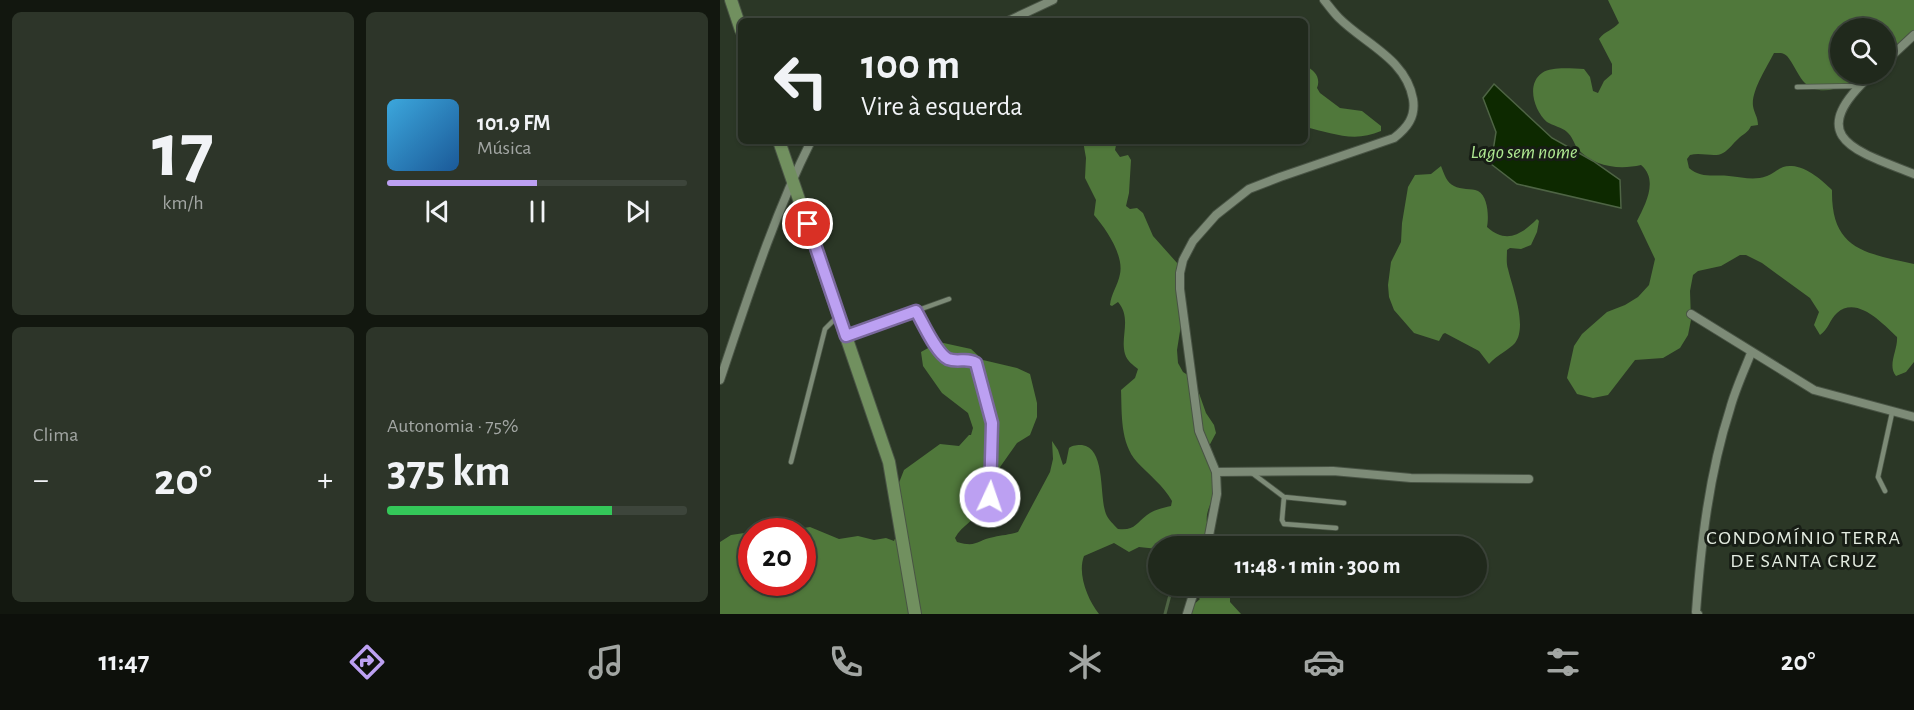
<!DOCTYPE html>
<html lang="pt">
<head>
<meta charset="utf-8">
<style>
  body { margin:0; font-family:"Alegreya Sans",sans-serif; background:#2d3529; color:#f1f3f6; height:100vh; display:flex; flex-direction:column; font-size:22px; white-space:nowrap }
  * { box-sizing:border-box; margin:0 }
  p { font-size:20px; color:#a2a6a3 }
  .icon { flex:none; width:33px; height:33px; fill:none; stroke:currentColor; stroke-width:2; stroke-linecap:round; stroke-linejoin:round }
  .map { position:relative; flex:1; overflow:hidden }
  .drawer { display:flex; flex-direction:column; gap:12px; padding:12px; background:#12170f; width:720px }
  .drawer>* { flex:none }
  .banner { position:absolute; left:18px; top:18px; width:570px; height:126px; border-radius:9px; box-shadow:0 2px 4px #0004,0 0 0 2px #3d453b; background:#20291c; color:#f1f3f6; overflow:hidden }
  .fabs { position:absolute; left:1110px; top:18px; display:grid; gap:12px }
  .fabs a { display:grid; place-items:center; width:66px; height:66px; border-radius:50%; background:#20291c; box-shadow:0 2px 4px #0004,0 0 0 2px #3d453b; font-size:30px }
  .speed { position:absolute; left:18px; top:518px; display:flex; gap:12px; font-size:30px; font-weight:700; text-align:center }
  .speed>* { display:grid; place-content:center; width:78px; height:78px; border-radius:50%; background:#20291c; box-shadow:0 2px 4px #0004,0 0 0 2px #3d453b; line-height:1 }
  .speed .limit { border:9px solid #d22; background:#fff; color:#111 }
  .pin { position:absolute; display:grid; place-items:center; width:51px; height:51px; color:#fff; margin:-26px; border:3px solid #fff; border-radius:50%; box-shadow:0 2px 6px #0007 }
  .me { position:absolute; width:66px; margin:-33px; rotate:3deg; stroke-linejoin:round; filter:drop-shadow(0 0 4px #0008) }
  .turn { display:flex; align-items:center; gap:21px; height:126px; padding:0 24px; font-size:27px }
  .turn .icon { width:78px; height:78px; stroke-width:2.5 }
  .turn b { display:block; font-size:42px; line-height:51px }
  .big { font-size:45px; font-weight:600; line-height:1.1 }
  .drawer .card { flex:1; display:flex; flex-direction:column; justify-content:center; gap:9px; min-width:0; padding:0 21px; border-radius:9px; background:#2d3529 }
  .drawer .dial { align-items:center; gap:0 }
  .dial b { font-size:78px; line-height:1 }
  .song { display:flex; align-items:center; gap:18px }
  .cover { width:72px; height:72px; border-radius:9px; background:linear-gradient(135deg,hsl(200 70% 55%),hsl(210 70% 35%)) }
  .played { height:6px; border-radius:3px; background:linear-gradient(90deg,#bca0f2 50%,#3d453b 50%) }
  .keys { display:flex; justify-content:space-around; direction:ltr }
  .heat { display:flex; justify-content:space-between; align-items:center; font-size:33px; direction:ltr }
  .charge { height:9px; border-radius:4px; background:linear-gradient(90deg,#34c759 75%,#3d453b 0) }
  .drawer .tiles { flex:1; display:grid; gap:12px; grid-template-columns:repeat(2,1fr) }
  .trip { position:absolute; left:428px; top:536px; width:339px; height:60px; border-radius:30px; background:#20291c; box-shadow:0 2px 4px #0004,0 0 0 2px #3d453b; font-weight:600; line-height:60px; text-align:center }
  .dock { display:flex; height:96px; justify-content:space-around; align-items:center; background:#0d100b; color:#a2a6a3 }
  .dock .icon { width:42px; height:42px }
  .dock .on { color:#bca0f2 }
  .dock b { font-size:27px; color:#f1f3f6 }
  main { display:flex; flex:1; min-height:0 }
  .map>svg:first-child { display:block }
</style>
</head>
<body>
<main>
<section class="drawer">
<div class="tiles">
<div class="card dial"><b>17</b><p>km/h</p></div>
<div class="card">
<div class="song"><i class="cover"></i><div><b>101.9 FM</b><p>Música</p></div></div>
<div class="played"></div>
<div class="keys"><svg class="icon" aria-label="previous" viewBox="0 0 24 24"><path d="M18 5L8 12l10 7zM5 5v14"/></svg><svg class="icon" aria-label="pause" viewBox="0 0 24 24"><path d="M8 5v14M16 5v14"/></svg><svg class="icon" aria-label="next" viewBox="0 0 24 24"><path d="M6 5l10 7-10 7zM19 5v14"/></svg></div>
</div>
<div class="card"><p>Clima</p>
<div class="heat"><a>−</a><b class="big">20°</b><a>+</a></div>
</div>
<div class="card"><p>Autonomia · 75%</p><b class="big">375 km</b><div class="charge"></div></div>
</div>
</section>
<div class="map">
<svg width="1194" height="614" viewBox="0 0 1194 614">
  <rect width="100%" height="100%" fill="#2b3726"/>
  <path fill="#50783b" d="M 888,0 L 1194,0 L 1194,35 L 1166,56 L 1166,28 L 1120,28 L 1120,74 L 1144,74 C 1128,86 1099,100 1083,81 C 1077,73 1073,63 1067,56 C 1063,52 1059,53 1054,53 C 1047,67 1031,91 1033,106 C 1034,113 1038,117 1038,125 L 1031,126 C 1028,133 1023,134 1018,139 C 1013,143 1009,150 1003,153 C 995,158 982,152 970,155 L 967,159 L 969,168 C 981,179 995,174 1009,176 C 1023,177 1033,181 1047,176 C 1057,172 1060,165 1072,166 C 1087,167 1102,180 1112,190 C 1111,250 1145,253 1194,264 L 1194,362 L 1186,372 L 1176,376 C 1167,365 1178,350 1177,337 C 1163,324 1137,295 1117,313 C 1110,319 1108,330 1100,335 L 1094,325 L 1099,312 L 1090,298 L 1042,263 L 1026,255 L 1020,255 L 1001,266 L 978,271 L 973,275 L 970,291 L 971,320 L 968,335 L 960,348 L 943,358 L 915,360 L 888,395 L 873,398 L 857,394 L 847,378 L 854,346 L 862,334 L 887,312 L 905,305 L 918,297 L 929,285 L 935,259 L 917,221 C 925,205 939,180 921,165 C 899,170 873,167 857,148 C 854,143 852,136 847,132 C 842,127 833,126 827,122 C 814,111 806,84 822,73 C 833,66 852,69 864,69 L 870,77 L 873,91 L 878,93 L 884,81 L 892,74 L 892,64 L 879,39 C 885,31 893,30 899,23 Z
    M 585,66 C 595,70 601,78 597,88 L 600,93 L 620,108 L 642,111 L 661,126 L 661,131 C 634,143 612,133 585,127 Z
    M 363,141 L 397,141 L 395,150 L 400,157 L 408,155 L 411,160 L 409,193 L 406,206 L 410,209 L 417,208 L 423,213 L 433,236 L 458,264 L 461,325 L 457,350 L 458,363 L 463,372 L 474,379 L 486,413 L 494,425 L 496,433 L 488,448 L 501,486 C 492,500 478,520 494,535 C 499,540 510,543 516,546 L 438,546 L 438,549 L 419,547 L 409,552 L 394,543 L 364,556 C 357,574 368,600 379,614 L 0,614 L 0,542 L 11,535 L 31,532 L 32,582 L 82,582 L 82,531 L 66,531 L 90,527 L 119,539 L 138,536 L 154,540 L 166,538 L 174,541 L 176,536 L 173,498 L 184,470 L 220,444 L 239,446 L 249,435 L 251,435 L 253,428 L 248,413 L 222,393 L 203,366 L 201,352 L 219,342 L 251,349 L 263,360 L 297,368 L 310,374 L 317,403 L 317,417 L 310,435 L 297,443 L 261,494 L 266,501 C 262,517 243,523 235,538 L 237,542 C 258,548 256,540 274,537 C 282,535 289,535 298,532 L 330,472 L 333,459 L 332,441 L 338,450 L 343,465 L 346,463 L 349,448 C 353,445 357,445 362,445 C 386,448 379,496 386,514 C 388,519 394,525 398,529 C 415,531 416,523 427,515 C 433,510 443,508 451,506 L 452,501 C 443,485 429,475 417,462 C 400,443 402,414 401,390 L 415,378 L 418,369 C 413,365 407,361 405,354 C 400,337 412,318 398,302 L 392,306 L 390,305 C 391,294 398,285 400,274 C 404,255 386,229 374,215 L 376,200 L 365,178 L 366,158 Z
    M 721,166 C 724,174 727,183 734,186 C 741,190 751,188 758,191 C 768,196 769,217 767,227 C 786,244 801,235 817,219 L 819,221 L 817,232 L 811,245 L 801,249 L 790,248 L 787,250 C 787,256 786,263 788,269 C 792,287 808,326 795,343 C 790,349 777,355 769,364 L 759,351 L 725,333 L 723,334 L 719,341 L 694,333 L 674,310 L 669,297 L 668,285 L 671,262 L 681,242 L 682,223 L 688,187 L 695,175 L 711,174 Z
    M 466,585 L 527,585 L 510,594 L 510,602 L 521,614 L 469,614 L 471,607 L 480,599 Z"/>
  <path fill="#0d2900" stroke="#4e6444" stroke-width="1.5" d="M 774,84 L 832,138 L 873,161 L 900,180 L 901,208 L 797,184 L 771,164 L 776,132 L 763,98 Z"/>
  <g fill="none" stroke-linecap="round" stroke-linejoin="round">
    <path stroke="#4e6444" stroke-width="3" d="M 445,614 L 451,591"/>
    <defs>
      <path id="service" d="M 1077,87 L 1138,86
        M 196,311 C 203,323 216,353 228,359 C 238,363 247,357 256,364 L 269,409 L 273,437 L 269,517
        M 126,336 L 229,299
        M 71,462 L 105,329 L 118,316
        M 532,473 L 564,497 L 624,503
        M 1165,491 L 1158,477 L 1172,413
        M 564,497 L 562,520 L 564,524 L 616,528"/>
      <path id="minor" d="M 288,21 L 333,0
        M 1166,61 L 1194,35
        M 1152,74 C 1083,137 1133,150 1194,174
        M 971,314 L 1094,390 L 1194,417
        M 0,380 C 27,300 53,217 91,141
        M 496,472 L 613,471 L 691,478 L 809,479
        M 487,546 L 497,494 L 496,472 L 479,431 L 460,289 L 460,273 L 463,260 L 473,241 L 496,215 L 529,189 L 560,177 L 674,138 C 687,128 696,117 693,99 C 686,59 645,44 619,18 C 613,12 609,6 604,0
        M 467,614 L 476,585
        M 978,614 L 976,612 C 981,544 989,474 1010,409 C 1015,390 1024,371 1031,353"/>
      <path id="secondary" d="M 11,0 L 21,30
        M 59,141 L 169,462 L 195,614"/>
    </defs>
    <use href="#service" stroke="#495445" stroke-width="6"/>
    <use href="#minor" stroke="#495445" stroke-width="10"/>
    <use href="#secondary" stroke="#495445" stroke-width="14"/>
    <use href="#service" stroke="#7d8b77" stroke-width="4.5"/>
    <use href="#minor" stroke="#7d8b77" stroke-width="8"/>
    <use href="#secondary" stroke="#71905f" stroke-width="12"/>
  </g>
  <g fill="none" stroke-linecap="round" stroke-linejoin="round">
    <defs>
      <path id="route" d="M 88,224 L 126,336 L 196,311 C 203,323 216,353 228,359 C 238,363 247,357 256,363 L 272,423 L 270,497"/>
    </defs>
    <use href="#route" stroke="#7a689d" stroke-width="15"/>
    <use href="#route" stroke="#bca0f2" stroke-width="10"/>
  </g>
  <g text-anchor="middle" dominant-baseline="central" stroke-width="6" stroke-linejoin="round" paint-order="stroke">
    <g font-size="20" font-style="italic" fill="#aee891" stroke="#171d15">
      <text x="804" y="152">Lago sem nome</text>
    </g>
    <g font-size="20" letter-spacing="1.5" fill="#e4ece1" stroke="#171d15">
      <text x="1084" y="538">CONDOMÍNIO TERRA<tspan x="1084" dy="23">DE SANTA CRUZ</tspan></text>
    </g>
  </g>
</svg>
<div class="fabs">
<a><svg class="icon" aria-label="search" viewBox="0 0 24 24"><circle cx="10" cy="10" r="6"/><path d="M15 15l6 6"/></svg></a>
</div>
<div class="speed"><div class="limit">20</div></div>
<div class="pin" style="left:88px;top:224px;background:#d93025"><svg class="icon" aria-label="arrive" viewBox="0 0 24 24"><path d="M6 21V4h12l-3 4 3 4H6"/></svg></div>
<svg class="me" style="left:270px;top:497px" viewBox="-20 -20 40 40"><circle r="17" fill="#bca0f2" stroke="#fff" stroke-width="3"/><path d="M0-11L8 9 0 5-8 9z" fill="#fff"/></svg>
<div class="trip">11:48 · 1 min · 300 m</div>
<div class="banner">
<div class="turn"><svg class="icon" aria-label="left" viewBox="0 0 24 24"><path d="M17 20v-9H6M10 6l-5 5 5 5"/></svg><div><b>100 m</b>Vire à esquerda</div></div>
</div>
</div>
</main>
<nav class="dock">
<b>11:47</b>
<svg class="icon on" aria-label="directions" viewBox="0 0 24 24"><path d="M12 3l9 9-9 9-9-9zM9 14v-3h6M13 9l2 2-2 2"/></svg>
<svg class="icon" aria-label="music" viewBox="0 0 24 24"><path d="M9 18V5l10-2v13"/><circle cx="6" cy="18" r="3"/><circle cx="16" cy="16" r="3"/></svg>
<svg class="icon" aria-label="phone" viewBox="0 0 24 24"><path d="M5 4h4l2 5-3 2q2 4 5 5l2-3 5 2v4C11 20 4 13 5 4z"/></svg>
<svg class="icon" aria-label="climate" viewBox="0 0 24 24"><path d="M12 3v18M4 7l16 10M4 17L20 7"/></svg>
<svg class="icon" aria-label="car" viewBox="0 0 24 24"><path d="M5 17H2v-5l4-1 3-4h7l3 4 3 1v5h-3M9 17h6M6 11h13"/><circle cx="7" cy="17" r="2"/><circle cx="17" cy="17" r="2"/></svg>
<svg class="icon" aria-label="filters" viewBox="0 0 24 24"><path d="M4 7h16M4 17h16"/><circle cx="9" cy="7" r="2"/><circle cx="15" cy="17" r="2"/></svg>
<b>20°</b>
</nav>
</body>
</html>
